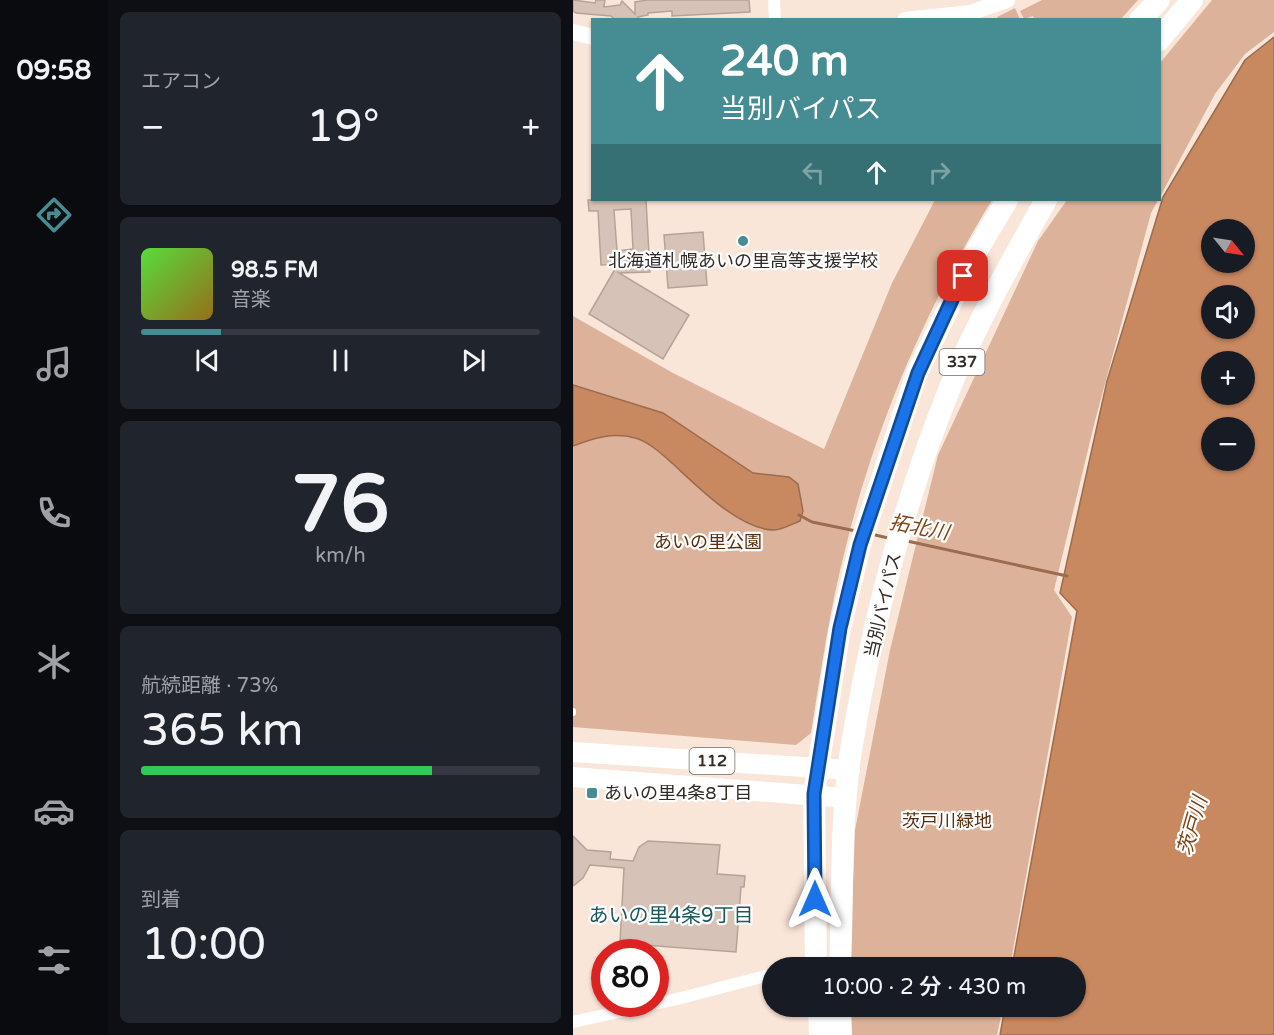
<!DOCTYPE html>
<html lang="ja">
<head>
<meta charset="utf-8">
<style>
  body { margin:0; font-family:"Varela Round","Noto Sans JP",sans-serif; background:#20242c; color:#f1f3f6; height:100vh; display:flex; flex-direction:column; font-size:22px; white-space:nowrap }
  * { box-sizing:border-box; margin:0 }
  p { font-size:20px; color:#9ea1a6 }
  .icon { flex:none; width:33px; height:33px; fill:none; stroke:currentColor; stroke-width:2; stroke-linecap:round; stroke-linejoin:round }
  .map { position:relative; flex:1; overflow:hidden }
  .drawer { display:flex; flex-direction:column; gap:12px; padding:12px; background:#0d0f14; width:465px }
  .drawer>* { flex:none }
  .guide { position:absolute; left:18px; top:18px; width:570px; height:183px; border-radius:0px; box-shadow:0 2px 4px #0004; background:#458d92; color:#fff; overflow:hidden }
  .needle { width:39px; rotate:120deg }
  .tools { position:absolute; left:628px; top:219px; display:grid; gap:12px }
  .tools a { display:grid; place-items:center; width:54px; height:54px; border-radius:50%; background:#171b24; box-shadow:0 2px 4px #0004; font-size:30px }
  .speed { position:absolute; left:18px; top:939px; display:flex; gap:12px; font-size:30px; font-weight:700; text-align:center }
  .speed>* { display:grid; place-content:center; width:78px; height:78px; border-radius:50%; background:#171b24; box-shadow:0 2px 4px #0004; line-height:1 }
  .speed .limit { border:9px solid #d22; background:#fff; color:#111 }
  .pin { position:absolute; display:grid; place-items:center; width:51px; height:51px; color:#fff; margin:-26px; border-radius:12px; box-shadow:0 3px 9px #0006 }
  .me { position:absolute; width:66px; margin:-33px; rotate:0deg; stroke-linejoin:round; filter:drop-shadow(0 0 4px #0008) }
  .turn { display:flex; align-items:center; gap:21px; height:126px; padding:0 30px; font-size:27px }
  .turn .icon { width:78px; height:78px; stroke-width:2.5 }
  .turn b { display:block; font-size:42px; line-height:51px }
  .lanes { display:flex; align-items:center; height:57px; padding:0 30px; background:#0003; justify-content:center; gap:30px; direction:ltr }
  .lanes .off { opacity:.35 }
  .big { font-size:45px; font-weight:600; line-height:1.1 }
  .drawer .widget { flex:1; display:flex; flex-direction:column; justify-content:center; gap:9px; min-width:0; padding:0 21px; border-radius:9px; background:#20242c }
  .drawer .dial { align-items:center; gap:0 }
  .dial b { font-size:78px; line-height:1 }
  .song { display:flex; align-items:center; gap:18px }
  .cover { width:72px; height:72px; border-radius:9px; background:linear-gradient(135deg,hsl(110 70% 55%),hsl(40 70% 35%)) }
  .played { height:6px; border-radius:3px; background:linear-gradient(90deg,#458d92 20%,#363941 20%) }
  .keys { display:flex; justify-content:space-around; direction:ltr }
  .heat { display:flex; justify-content:space-between; align-items:center; font-size:33px; direction:ltr }
  .charge { height:9px; border-radius:4px; background:linear-gradient(90deg,#34c759 73%,#363941 0) }
  .trip { position:absolute; left:189px; top:957px; width:324px; height:60px; border-radius:30px; background:#171b24; box-shadow:0 2px 4px #0004; font-weight:600; line-height:60px; text-align:center }
  main { display:flex; flex:1; min-height:0 }
  .tab-bar { display:flex; flex-direction:column; width:108px; justify-content:space-around; align-items:center; background:#090b0e; color:#9ea1a6 }
  .tab-bar .icon { width:42px; height:42px }
  .tab-bar .on { color:#458d92 }
  .tab-bar b { font-size:27px; color:#f1f3f6 }
  .map>svg:first-child { display:block }
</style>
</head>
<body>
<main>
<nav class="tab-bar">
<b>09:58</b>
<svg class="icon on" aria-label="directions" viewBox="0 0 24 24"><path d="M12 3l9 9-9 9-9-9zM9 14v-3h6M13 9l2 2-2 2"/></svg>
<svg class="icon" aria-label="music" viewBox="0 0 24 24"><path d="M9 18V5l10-2v13"/><circle cx="6" cy="18" r="3"/><circle cx="16" cy="16" r="3"/></svg>
<svg class="icon" aria-label="phone" viewBox="0 0 24 24"><path d="M5 4h4l2 5-3 2q2 4 5 5l2-3 5 2v4C11 20 4 13 5 4z"/></svg>
<svg class="icon" aria-label="climate" viewBox="0 0 24 24"><path d="M12 3v18M4 7l16 10M4 17L20 7"/></svg>
<svg class="icon" aria-label="car" viewBox="0 0 24 24"><path d="M5 17H2v-5l4-1 3-4h7l3 4 3 1v5h-3M9 17h6M6 11h13"/><circle cx="7" cy="17" r="2"/><circle cx="17" cy="17" r="2"/></svg>
<svg class="icon" aria-label="filters" viewBox="0 0 24 24"><path d="M4 7h16M4 17h16"/><circle cx="9" cy="7" r="2"/><circle cx="15" cy="17" r="2"/></svg>
</nav>
<section class="drawer">
<div class="widget"><p>エアコン</p>
<div class="heat"><a>−</a><b class="big">19°</b><a>+</a></div>
</div>
<div class="widget">
<div class="song"><i class="cover"></i><div><b>98.5 FM</b><p>音楽</p></div></div>
<div class="played"></div>
<div class="keys"><svg class="icon" aria-label="previous" viewBox="0 0 24 24"><path d="M18 5L8 12l10 7zM5 5v14"/></svg><svg class="icon" aria-label="pause" viewBox="0 0 24 24"><path d="M8 5v14M16 5v14"/></svg><svg class="icon" aria-label="next" viewBox="0 0 24 24"><path d="M6 5l10 7-10 7zM19 5v14"/></svg></div>
</div>
<div class="widget dial"><b>76</b><p>km/h</p></div>
<div class="widget"><p>航続距離 · 73%</p><b class="big">365 km</b><div class="charge"></div></div>
<div class="widget"><p>到着</p><b class="big">10:00</b></div>
</section>
<div class="map">
<svg width="701" height="1035" viewBox="0 0 701 1035">
  <rect width="100%" height="100%" fill="#fae5d9"/>
  <path fill="#dcb39a" d="M 469,0 L 565,0 L 548,19 L 462,20 L 460,16 L 451,19 L 447,11 Z
    M 639,0 L 701,0 L 701,32 L 672,54 L 642,94 L 587,197 L 587,63 Z
    M 442,8 L 447,19 L 425,19 L 424,17 Z
    M 362,200 L 419,200 C 354,306 303,424 273,546 C 257,608 248,670 238,733 L 223,745 L 0,727 L 0,316 L 100,373 L 251,449 L 319,283 Z
    M 494,200 L 585,200 L 578,213 L 522,421 L 481,590 L 499,617 L 437,967 L 277,968 L 282,830 L 317,650 L 365,455 L 465,241 Z
    M 276,1007 L 430,1007 L 424,1035 L 276,1035 Z"/>
  <path fill="#c88860" stroke="#9b6c4f" stroke-width="1.5" fill-rule="evenodd" d="M 701,37 L 701,1035 L 427,1035 L 432,1007 L 502,1006 L 502,968 L 439,967 L 504,611 L 487,593 L 534,381 L 590,197 L 672,60 ZM 639,230 L 672,230 L 672,262 L 639,262 ZM 639,296 L 672,296 L 672,328 L 639,328 ZM 639,362 L 672,362 L 672,394 L 639,394 ZM 639,428 L 672,428 L 672,460 L 639,460 Z
    M 0,385 L 90,413 L 180,473 L 216,477 L 225,484 L 230,511 L 227,521 C 219,524 209,530 201,530 C 167,530 125,487 100,464 C 90,455 75,441 62,438 C 40,432 21,438 0,446 Z"/>
  <g fill="none" stroke-linecap="round" stroke-linejoin="round">
    <path stroke="#9b6c4f" stroke-width="3" d="M 226,515 L 239,522 L 283,531
      M 298,534 L 315,538
      M 334,541 L 494,576"/>
  </g>
  <path fill="#d6c2b7" stroke="#b6a397" stroke-width="1.5" fill-rule="evenodd" d="M 0,0 L 22,3 L 23,0 L 32,0 L 31,7 L 47,5 L 49,1 L 62,14 L 62,2 L 74,0 L 176,0 L 177,12 L 99,16 L 99,11 L 75,13 L 75,15 L 65,17 L 67,20 L 42,20 L 38,16 L 3,13 L 0,11 Z
    M 15,200 L 73,200 L 77,272 L 46,273 L 116,315 L 90,359 L 16,314 L 45,264 L 28,265 L 25,211 L 16,211 ZM 58,209 L 60,249 L 44,251 L 41,210 Z
    M 130,232 L 134,285 L 95,288 L 91,235 Z
    M 0,836 L 14,850 L 38,852 L 37,859 L 60,861 L 66,847 L 75,841 L 147,845 L 144,874 L 172,876 L 171,887 L 168,887 L 163,952 L 71,945 L 71,949 L 59,948 L 60,944 L 47,943 L 51,868 L 17,865 L 10,878 L 0,886 Z"/>
  <g fill="none" stroke-linecap="round" stroke-linejoin="round">
    <path stroke="#fff" stroke-width="6" d="M 0,713 L 0,711"/>
    <path stroke="#fff" stroke-width="12" d="M 201,0 L 202,20
      M 223,968 L 242,962
      M 0,1022 L 104,999 L 200,974"/>
    <path stroke="#fff" stroke-width="16" d="M 332,20 L 397,13 L 434,0
      M 0,32 L 20,37"/>
    <path stroke="#fff" stroke-width="20" d="M 0,752 L 277,770
      M 0,777 L 273,798"/>
    <path stroke="#fff" stroke-width="22" d="M 567,20 L 586,0
      M 586,40 L 619,0
      M 243,968 L 241,794 L 267,628 L 287,545 L 344,373 L 400,257 L 434,200
      M 267,968 C 270,896 267,821 278,750 C 298,628 330,505 376,390 C 403,324 438,262 473,200
      M 246,1006 L 247,1035
      M 267,1006 L 268,1035"/>
  </g>
  <g fill="none" stroke-linecap="round" stroke-linejoin="round">
    <defs>
      <path id="route" d="M 242,899 L 241,794 L 267,628 L 287,545 L 345,373 L 390,276"/>
    </defs>
    <use href="#route" stroke="#114b97" stroke-width="15"/>
    <use href="#route" stroke="#1a73e8" stroke-width="10"/>
  </g>
  <g fill="#458d92" stroke="#fff" stroke-width="2">
    <circle cx="170" cy="241" r="6"/>
    <rect x="13" y="787" width="12" height="12" rx="3"/>
  </g>
  <g text-anchor="middle" dominant-baseline="central" stroke-width="4.5" stroke-linejoin="round" paint-order="stroke">
    <g fill="#fff" stroke="#706b67" stroke-width="1.5">
      <rect x="366.5" y="349" width="45" height="26" rx="4.5"/>
      <rect x="116.5" y="748" width="45" height="26" rx="4.5"/>
    </g>
    <g font-size="16" font-weight="bold" fill="#322b26">
      <text x="389" y="362">337</text>
      <text x="139" y="761">112</text>
    </g>
    <g font-size="18" fill="#322b26" stroke="#fff">
      <text x="170" y="261">北海道札幌あいの里高等支援学校</text>
      <text x="31" y="793" text-anchor="start">あいの里4条8丁目</text>
    </g>
    <g font-size="18" fill="#592e10" stroke="#fff">
      <text x="135" y="542">あいの里公園</text>
      <text x="374" y="821">茨戸川緑地</text>
    </g>
    <g font-size="18" fill="#322b26" stroke="#fff">
      <text transform="translate(310 605) rotate(-77)">当別バイパス</text>
    </g>
    <g font-size="20" font-style="italic" fill="#7f4215" stroke="#fff">
      <text transform="translate(346 528) rotate(11)">拓北川</text>
      <text transform="translate(620 826) rotate(-74)">茨戸川</text>
    </g>
    <g font-size="20" fill="#1d585c" stroke="#fff">
      <text x="98" y="916">あいの里4条9丁目</text>
    </g>
  </g>
</svg>
<div class="tools">
<a><svg class="needle" viewBox="-14 -14 28 28"><path d="M0-13l5 13h-10z" fill="#e53935"/><path d="M0 13l5-13h-10z" fill="#9ea1a6"/></svg></a>
<a><svg class="icon" aria-label="sound" viewBox="0 0 24 24"><path d="M4 9h4l5-4v14l-5-4H4zM17 9q2 3 0 6"/></svg></a>
<a>+</a>
<a>−</a>
</div>
<div class="speed"><div class="limit">80</div></div>
<div class="pin" style="left:390px;top:276px;background:#d93025"><svg class="icon" aria-label="arrive" viewBox="0 0 24 24"><path d="M6 21V4h12l-3 4 3 4H6"/></svg></div>
<svg class="me" style="left:242px;top:899px" viewBox="-20 -20 40 40"><path d="M0-17L14 15 0 8-14 15z" fill="#1a73e8" stroke="#fff" stroke-width="4"/></svg>
<div class="trip">10:00 · 2 分 · 430 m</div>
<div class="guide">
<div class="turn"><svg class="icon" aria-label="ahead" viewBox="0 0 24 24"><path d="M12 20V5M6 11l6-6 6 6"/></svg><div><b>240 m</b>当別バイパス</div></div>
<div class="lanes"><svg class="icon off" aria-label="left" viewBox="0 0 24 24"><path d="M17 20v-9H6M10 6l-5 5 5 5"/></svg><svg class="icon" aria-label="ahead" viewBox="0 0 24 24"><path d="M12 20V5M6 11l6-6 6 6"/></svg><svg class="icon off" aria-label="right" viewBox="0 0 24 24"><path d="M7 20v-9h11M14 6l5 5-5 5"/></svg></div>
</div>
</div>
</main>
</body>
</html>
